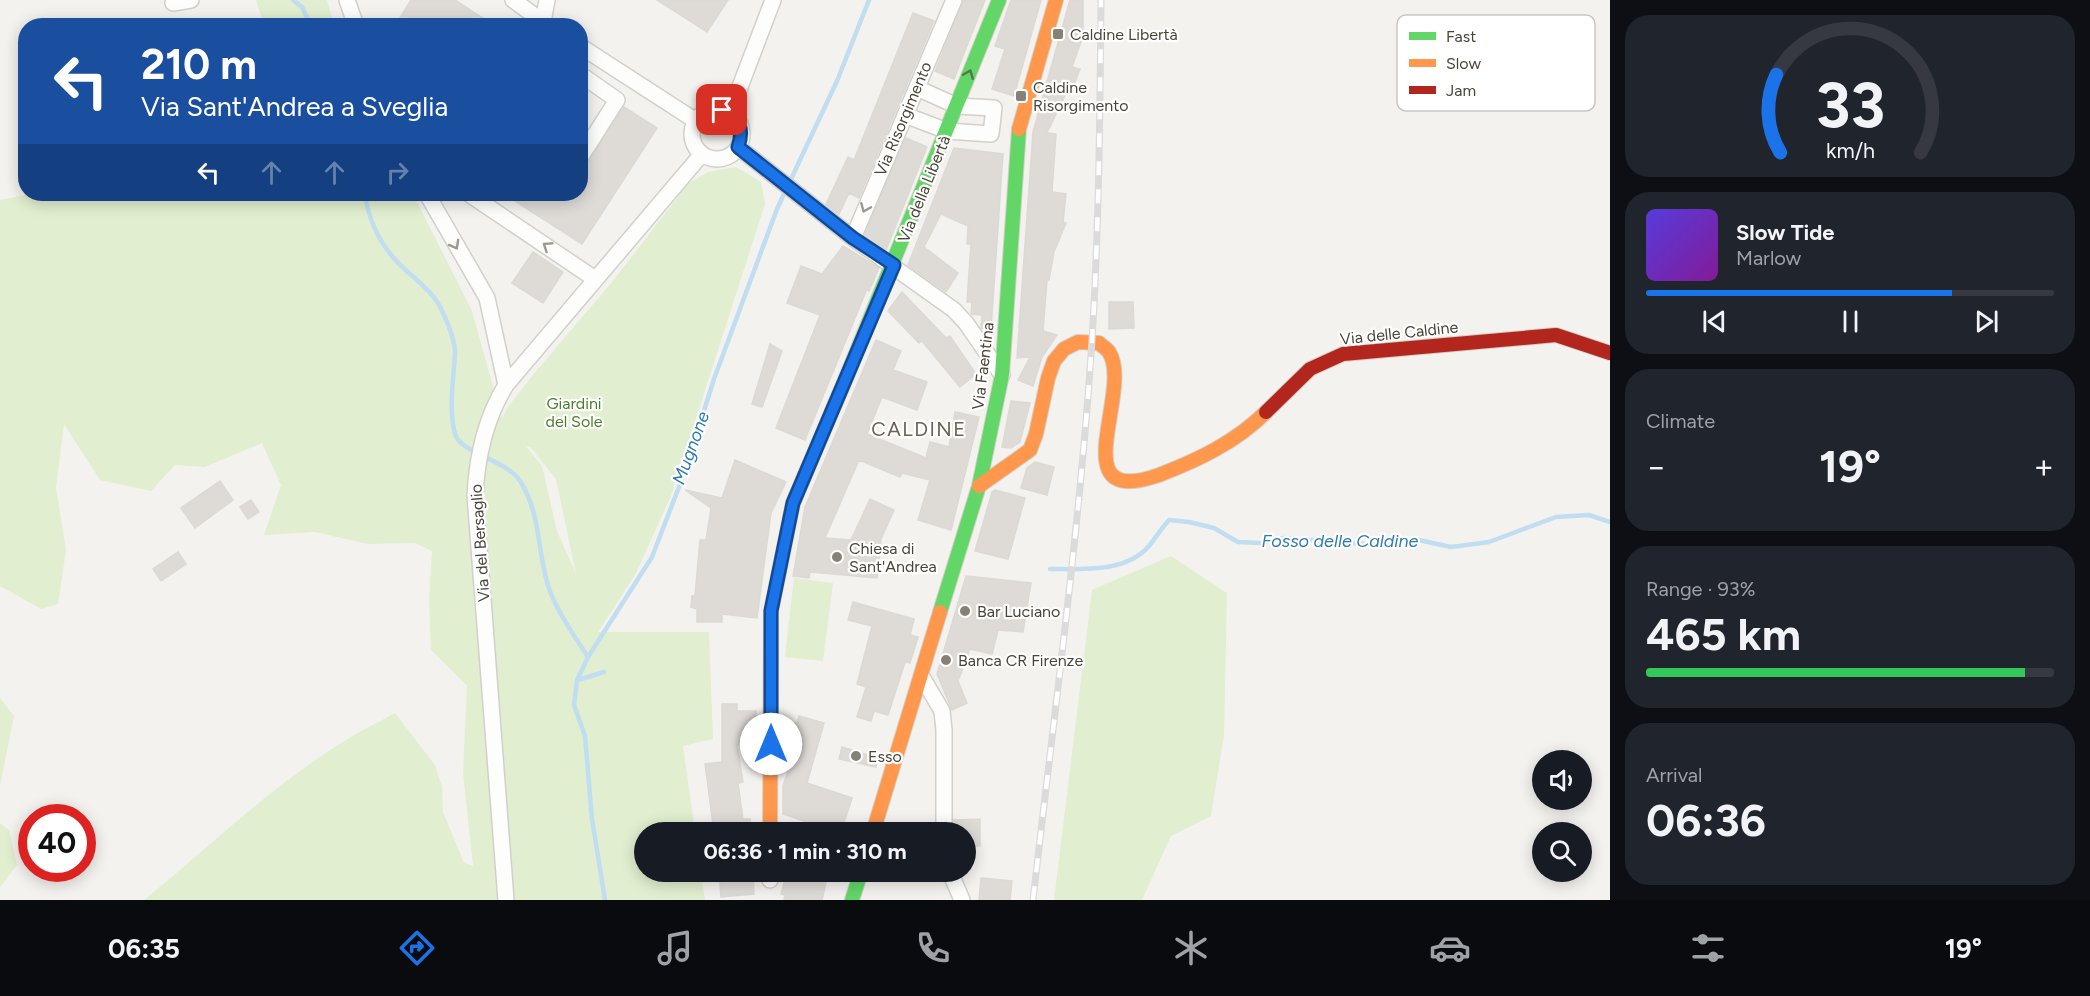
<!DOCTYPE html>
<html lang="en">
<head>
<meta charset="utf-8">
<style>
  body { margin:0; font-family:Figtree,sans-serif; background:#20242c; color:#f1f3f6; height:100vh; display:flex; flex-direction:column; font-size:22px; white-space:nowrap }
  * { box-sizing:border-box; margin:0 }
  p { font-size:20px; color:#9ea1a6 }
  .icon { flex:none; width:33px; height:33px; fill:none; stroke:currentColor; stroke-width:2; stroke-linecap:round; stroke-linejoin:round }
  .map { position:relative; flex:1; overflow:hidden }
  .drawer { display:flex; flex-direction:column; gap:15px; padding:15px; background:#0d0f14; width:480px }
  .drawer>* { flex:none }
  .hud { position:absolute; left:18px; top:18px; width:570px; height:183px; border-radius:24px; box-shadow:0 3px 15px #0003; background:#1a4fa0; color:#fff; overflow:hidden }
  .tools { position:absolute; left:1532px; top:750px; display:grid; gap:12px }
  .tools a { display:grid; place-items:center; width:60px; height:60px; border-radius:50%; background:#171b24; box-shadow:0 3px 15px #0003; font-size:30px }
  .speed { position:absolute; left:18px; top:804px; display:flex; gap:12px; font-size:30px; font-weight:700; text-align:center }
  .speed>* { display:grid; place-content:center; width:78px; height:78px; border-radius:50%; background:#171b24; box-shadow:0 3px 15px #0003; line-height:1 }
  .speed .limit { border:9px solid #d22; background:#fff; color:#111 }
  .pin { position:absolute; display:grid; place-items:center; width:51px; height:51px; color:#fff; margin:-26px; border-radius:12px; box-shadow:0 3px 9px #0006 }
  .me { position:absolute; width:66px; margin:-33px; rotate:0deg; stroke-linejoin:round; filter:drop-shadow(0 0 4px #0008) }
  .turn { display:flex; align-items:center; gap:21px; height:126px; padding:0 24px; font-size:27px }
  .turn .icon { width:78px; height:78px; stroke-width:2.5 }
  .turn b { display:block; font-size:42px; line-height:51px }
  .lanes { display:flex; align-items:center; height:57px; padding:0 24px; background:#0003; justify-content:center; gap:30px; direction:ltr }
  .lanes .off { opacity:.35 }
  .big { font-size:45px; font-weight:700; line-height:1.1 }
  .drawer .tile { flex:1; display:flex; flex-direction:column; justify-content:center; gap:9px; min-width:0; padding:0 21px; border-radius:24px; background:#20242c }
  .drawer .dial { align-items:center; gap:0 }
  .dial svg { height:156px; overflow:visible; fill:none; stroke:#363941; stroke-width:7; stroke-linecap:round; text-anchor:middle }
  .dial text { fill:#f1f3f6; stroke:none }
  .song { display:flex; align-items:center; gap:18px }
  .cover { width:72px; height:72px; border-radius:9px; background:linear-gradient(135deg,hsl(250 70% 55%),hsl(290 70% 35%)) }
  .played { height:6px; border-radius:3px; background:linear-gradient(90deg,#1a73e8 75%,#363941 75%) }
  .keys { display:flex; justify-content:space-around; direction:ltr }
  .heat { display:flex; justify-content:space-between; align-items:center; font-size:33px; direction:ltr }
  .charge { height:9px; border-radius:4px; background:linear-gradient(90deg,#34c759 93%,#363941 0) }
  .trip { position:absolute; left:634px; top:822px; width:342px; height:60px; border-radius:30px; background:#171b24; box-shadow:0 3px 15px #0003; font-weight:700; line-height:60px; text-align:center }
  .menu { display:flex; height:96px; justify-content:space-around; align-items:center; background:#090b0e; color:#9ea1a6 }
  .menu .icon { width:42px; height:42px }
  .menu .current { color:#1a73e8 }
  .menu b { font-size:27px; color:#f1f3f6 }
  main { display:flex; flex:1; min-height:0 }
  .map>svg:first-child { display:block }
</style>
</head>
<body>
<main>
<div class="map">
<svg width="1610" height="900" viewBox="0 0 1610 900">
  <rect width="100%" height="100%" fill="#f4f2ee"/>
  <path fill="#e1eecf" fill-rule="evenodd" d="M 256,0 L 327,0 L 334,25 L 264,25 Z
    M 736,167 L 761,182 L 765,204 L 671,496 L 635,575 L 598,632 L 709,632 L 713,739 L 683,746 L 695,832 L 645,832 L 645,872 L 701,872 L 705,900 L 144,900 C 207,849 266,791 335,747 C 354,734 375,724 395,713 L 435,765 L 442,787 L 443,812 L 464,863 L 473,866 L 463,772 L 467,686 L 431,650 L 429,600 L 432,551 L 415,543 L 368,544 L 315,532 L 264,535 L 281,485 L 262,443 L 205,467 L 175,465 L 151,491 L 100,480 L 64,424 L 56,488 L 66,550 L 58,604 L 41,609 L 0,586 L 0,200 L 31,194 L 413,194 L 472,311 L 502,419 L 507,408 L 532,376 L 612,282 L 688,184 L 708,172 ZM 526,446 L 530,447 L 556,479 L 576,574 L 557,531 L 542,466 Z
    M 1171,556 L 1227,593 L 1224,735 L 1211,816 L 1171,836 L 1142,900 L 1054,900 L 1092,590 Z
    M 794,578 L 833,583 L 823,661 L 785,657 Z
    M 0,698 L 14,716 L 0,786 Z
    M 0,823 L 9,830 L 17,865 L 0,887 Z"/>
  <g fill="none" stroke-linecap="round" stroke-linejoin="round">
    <path stroke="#c0ddf1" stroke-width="4.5" d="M 293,0 L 302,7 L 311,26
      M 365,194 C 368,216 377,238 392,256 C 408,276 432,287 443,313 C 448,323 455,341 455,352 C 454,378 448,407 455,434 C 460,453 507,460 520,481 C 543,517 536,556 551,594 C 560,616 575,637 588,657
      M 1050,569 C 1081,569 1126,573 1149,546 C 1156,537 1161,529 1169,520 L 1189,522 L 1214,528 L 1238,542 L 1262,543 L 1284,538 L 1380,545 L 1414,539 L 1451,547 L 1489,542 L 1556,517 L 1589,515 L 1610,522
      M 578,680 L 604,672
      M 605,900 L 592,819 L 585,736 L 574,705 L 577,680 L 588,657 L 652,557 L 684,474 L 714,379 L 777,209 L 837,81 L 869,0"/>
  </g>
  <path fill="#dedbd6" stroke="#dcd9d4" stroke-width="1.5" d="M 411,0 L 455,0 L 495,26 L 395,26 Z
    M 657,0 L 728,0 L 707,32 Z
    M 964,0 L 985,0 L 954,79 L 935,71 Z
    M 1011,0 L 1041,0 L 1014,96 L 992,89 L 1005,49 L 995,46 Z
    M 1070,0 L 1083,0 L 1083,36 L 1072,67 L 1080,69 L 1072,90 L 1068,89 L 1047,133 L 1056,134 L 1052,192 L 1066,194 L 1063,222 L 1066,223 L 1054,252 L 1049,280 L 1047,280 L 1043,331 L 1057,335 L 1042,357 L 1033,386 L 1018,380 L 1030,357 L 1017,358 L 1033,132 Z
    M 913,13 L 934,21 L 859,198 L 849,193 L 839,214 L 826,204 L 848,157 L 854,160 Z
    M 624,107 L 657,128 L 582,244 L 504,194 L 559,194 L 568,199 L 571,194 L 580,194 L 580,168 L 588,163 Z
    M 906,138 L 927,147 L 886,250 L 865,234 Z
    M 954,148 L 1003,154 L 991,329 L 981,328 L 982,315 L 971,314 L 972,302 L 967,302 L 971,244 L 967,244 L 968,226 L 941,214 L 924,247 L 958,273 L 946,292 L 908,265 Z
    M 843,246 L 879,268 L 869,291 L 867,289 L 805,440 L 776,428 L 820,315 L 787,303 L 801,266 L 822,274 Z
    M 533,252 L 563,272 L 543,303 L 512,283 Z
    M 902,292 L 946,338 L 950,336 L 976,374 L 960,387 L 922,341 L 919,343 L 888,311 Z
    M 1109,302 L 1133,302 L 1134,328 L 1109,329 Z
    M 876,340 L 901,351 L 893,370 L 927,382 L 917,410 L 882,397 L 867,434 L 926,458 L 930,442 L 949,447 L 955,412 L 979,417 L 951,530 L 918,520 L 930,480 L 902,473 L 900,477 L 859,460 L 825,538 L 851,540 L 870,499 L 894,510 L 881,539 L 877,578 L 810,572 L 809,578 L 793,576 L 805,507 Z
    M 770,344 L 782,351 L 762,407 L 752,404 Z
    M 1011,401 L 1030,403 L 1020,442 L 1011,448 L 1002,447 Z
    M 735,460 L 786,482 L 771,513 L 757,618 L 722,614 L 722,622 L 697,622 L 697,609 L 691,607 L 692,596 L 695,596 L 700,540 L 706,540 L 711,508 L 685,490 L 722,498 Z
    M 1035,462 L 1054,467 L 1047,495 L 1021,488 L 1027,468 Z
    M 220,481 L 233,500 L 195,528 L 181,508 Z
    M 995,490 L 1025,498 L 1008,559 L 975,551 L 992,492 Z
    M 251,500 L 259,512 L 248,519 L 240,507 Z
    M 178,552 L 186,564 L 161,581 L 153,569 Z
    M 966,576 L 1031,583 L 1023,632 L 998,630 L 992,654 L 970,649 L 958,681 L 967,703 L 952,710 L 937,674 Z
    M 853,602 L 914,619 L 910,635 L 918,637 L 910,663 L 905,662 L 888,715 L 874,711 L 871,721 L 857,717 L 866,687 L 857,684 L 872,626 L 848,620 Z
    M 722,704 L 737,704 L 737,711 L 756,711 L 756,734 L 747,734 L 747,745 L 737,745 L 743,782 L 738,783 L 743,819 L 750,819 L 751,832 L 714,832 L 705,764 L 722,762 Z
    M 799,716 L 824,723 L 807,783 L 852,798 L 841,832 L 807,832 L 810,823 L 783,814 L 783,786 L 789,768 L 783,767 L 783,752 L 792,722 L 797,724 Z
    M 842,747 L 878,758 L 876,767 L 839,759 Z
    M 980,819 L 980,846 L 966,846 L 966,832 L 954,832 L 954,820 Z
    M 719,872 L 753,872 L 754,894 L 721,897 Z
    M 787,872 L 826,882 L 822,900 L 784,900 L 785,895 L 781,894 Z
    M 981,878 L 1012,881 L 1010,900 L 979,900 Z"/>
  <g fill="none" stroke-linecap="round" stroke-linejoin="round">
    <defs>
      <path id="street" d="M 347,0 L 356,26
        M 513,0 L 549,26
        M 173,3 L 191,0
        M 543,22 L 547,0
        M 580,46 L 696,121
        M 580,74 L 617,100 L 580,158
        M692 134a25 25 0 1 1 50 0a25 25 0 1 1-50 0Z
        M 730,113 L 773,0
        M 905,115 L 947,131 L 991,134 L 994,108 L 957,106 L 917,88
        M 738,147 L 853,238 L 954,310 L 966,323 L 1002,375
        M 427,194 L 487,298 L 506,385
        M 469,194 L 595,279
        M 853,238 L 954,0
        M 922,677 L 942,711 L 944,730 L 944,832
        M 950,872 L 962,900
        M 770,880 L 770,872
        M 506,900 L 475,495 C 477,456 485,419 506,385 L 702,154"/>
      <path id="fast" d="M 846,378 L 999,0
        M 940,612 L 979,486 L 1002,375 L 1019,129
        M 852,900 L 861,872"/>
      <path id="slow" d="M 1019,129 L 1056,0
        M 979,486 L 1030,450 L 1036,434 L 1048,378 L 1054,361 L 1064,349 L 1078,342 L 1099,343 C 1102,346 1107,349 1109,352 C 1134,391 1060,510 1159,475 C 1198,460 1236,442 1266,412
        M 770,832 L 771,611 L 793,503 L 846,378
        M 873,832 L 940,612"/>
      <path id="jam" d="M 1266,412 L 1310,369 L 1343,354 L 1556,335 L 1610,353"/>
    </defs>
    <use href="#street" stroke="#d2d0cb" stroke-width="18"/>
    <use href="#fast" stroke="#d3cfc5" stroke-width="16"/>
    <use href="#slow" stroke="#d3cfc5" stroke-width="16"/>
    <use href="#jam" stroke="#d3cfc5" stroke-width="16"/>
    <use href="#street" stroke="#fdfdfc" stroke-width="15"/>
    <use href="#fast" stroke="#63d668" stroke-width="14"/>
    <use href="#slow" stroke="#ff974d" stroke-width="14"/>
    <use href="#jam" stroke="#b3261e" stroke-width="14"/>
    <defs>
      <path id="rail" d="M 1033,900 C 1054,714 1080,527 1092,340 C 1099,227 1100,113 1101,0"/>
    </defs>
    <use href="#rail" stroke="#dbdbda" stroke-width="7"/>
    <use href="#rail" stroke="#fff" stroke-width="4.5" stroke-dasharray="14" stroke-linecap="butt"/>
  </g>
  <defs><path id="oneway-chevron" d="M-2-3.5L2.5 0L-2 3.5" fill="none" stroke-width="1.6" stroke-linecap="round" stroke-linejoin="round" transform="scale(1.5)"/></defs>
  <use stroke="#537749" href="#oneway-chevron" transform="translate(969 74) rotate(-68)"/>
  <g stroke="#9b9791">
    <use href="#oneway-chevron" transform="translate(865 208) rotate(113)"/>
    <use href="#oneway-chevron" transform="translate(455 245) rotate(61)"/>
    <use href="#oneway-chevron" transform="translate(547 246) rotate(-146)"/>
  </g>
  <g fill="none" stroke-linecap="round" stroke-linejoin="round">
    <defs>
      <path id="route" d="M 722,110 C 740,117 744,130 738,147 L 853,238 L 894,265 L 793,503 L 771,611 L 771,744"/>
    </defs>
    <use href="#route" stroke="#114b97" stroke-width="15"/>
    <use href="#route" stroke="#1a73e8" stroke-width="10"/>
  </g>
  <g fill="#868178" stroke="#fff" stroke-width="2">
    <rect x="1052" y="28" width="12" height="12" rx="3"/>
    <rect x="1015" y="90" width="12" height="12" rx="3"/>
    <circle cx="837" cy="557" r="6"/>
    <circle cx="965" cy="611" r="6"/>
    <circle cx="946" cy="660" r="6"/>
    <circle cx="856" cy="756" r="6"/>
  </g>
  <g text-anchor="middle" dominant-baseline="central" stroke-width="4.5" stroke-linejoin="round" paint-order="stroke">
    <g font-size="16" fill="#4b4439" stroke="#fff" text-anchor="start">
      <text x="1070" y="34">Caldine Libertà</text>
      <text x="1033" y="87">Caldine<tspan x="1033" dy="18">Risorgimento</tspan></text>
      <text x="849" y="548">Chiesa di<tspan x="849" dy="18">Sant'Andrea</tspan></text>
      <text x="977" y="611">Bar Luciano</text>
      <text x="958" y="660">Banca CR Firenze</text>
      <text x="868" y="756">Esso</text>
    </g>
    <g font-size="16" fill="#4b4439" stroke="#fff">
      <text transform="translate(903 119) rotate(-67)">Via Risorgimento</text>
      <text transform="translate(924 189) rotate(-68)">Via della Libertà</text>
      <text transform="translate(1399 333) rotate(-6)">Via delle Caldine</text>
      <text transform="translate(983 366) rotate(-83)">Via Faentina</text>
      <text transform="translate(480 543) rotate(-94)">Via del Bersaglio</text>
    </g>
    <g font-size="16" fill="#4a7f2a" stroke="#fff">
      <text x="574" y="403">Giardini<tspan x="574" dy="18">del Sole</tspan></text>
    </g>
    <g font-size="18" font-style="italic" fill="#2e7ab2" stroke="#fff">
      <text transform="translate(691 448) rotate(-70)">Mugnone</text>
      <text x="1340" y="541">Fosso delle Caldine</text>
    </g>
    <g font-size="20" letter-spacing="1.5" fill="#6e6250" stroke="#fff">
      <text x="919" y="429">CALDINE</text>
    </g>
  </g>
  <rect x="1397" y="15" width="198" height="96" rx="9" fill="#fff" stroke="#c9c7c4" stroke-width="1.5"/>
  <rect x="1409" y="32" width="27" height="8" fill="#63d668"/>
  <rect x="1409" y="59" width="27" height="8" fill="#ff974d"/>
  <rect x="1409" y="86" width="27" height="8" fill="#b3261e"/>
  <g font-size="16" fill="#4b4439">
    <text x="1446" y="42">Fast</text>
    <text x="1446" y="69">Slow</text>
    <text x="1446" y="96">Jam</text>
  </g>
</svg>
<div class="tools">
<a><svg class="icon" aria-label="sound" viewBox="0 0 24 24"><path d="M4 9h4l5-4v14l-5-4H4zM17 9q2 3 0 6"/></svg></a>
<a><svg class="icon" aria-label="search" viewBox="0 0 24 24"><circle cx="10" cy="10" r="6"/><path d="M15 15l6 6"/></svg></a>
</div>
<div class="speed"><div class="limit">40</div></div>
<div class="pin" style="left:722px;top:110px;background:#d93025"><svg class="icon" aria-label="arrive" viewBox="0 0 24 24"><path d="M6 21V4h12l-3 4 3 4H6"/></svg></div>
<svg class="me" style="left:771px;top:744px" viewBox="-20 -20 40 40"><circle r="19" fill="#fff"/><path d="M0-13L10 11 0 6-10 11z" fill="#1a73e8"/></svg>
<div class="trip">06:36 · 1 min · 310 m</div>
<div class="hud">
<div class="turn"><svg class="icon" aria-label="left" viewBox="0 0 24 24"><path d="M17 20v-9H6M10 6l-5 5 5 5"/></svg><div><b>210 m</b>Via Sant'Andrea a Sveglia</div></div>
<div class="lanes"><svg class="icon" aria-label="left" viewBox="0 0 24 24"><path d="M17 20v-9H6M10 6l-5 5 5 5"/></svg><svg class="icon off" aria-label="ahead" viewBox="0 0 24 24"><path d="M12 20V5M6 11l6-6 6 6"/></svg><svg class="icon off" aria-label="ahead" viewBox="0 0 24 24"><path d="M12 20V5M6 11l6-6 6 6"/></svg><svg class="icon off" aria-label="right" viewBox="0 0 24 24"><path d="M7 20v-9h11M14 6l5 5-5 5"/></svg></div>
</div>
</div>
<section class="drawer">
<div class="tile dial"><svg viewBox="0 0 100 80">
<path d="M14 69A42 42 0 1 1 86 69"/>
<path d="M14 69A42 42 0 0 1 12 29" stroke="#1a73e8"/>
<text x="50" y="56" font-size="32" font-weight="700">33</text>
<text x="50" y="72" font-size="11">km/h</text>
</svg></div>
<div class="tile">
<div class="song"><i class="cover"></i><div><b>Slow Tide</b><p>Marlow</p></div></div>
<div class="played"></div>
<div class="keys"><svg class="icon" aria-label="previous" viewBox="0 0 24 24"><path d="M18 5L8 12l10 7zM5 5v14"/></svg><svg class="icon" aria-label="pause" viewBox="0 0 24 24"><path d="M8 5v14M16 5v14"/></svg><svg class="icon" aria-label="next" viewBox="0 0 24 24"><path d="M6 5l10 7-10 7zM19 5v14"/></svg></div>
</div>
<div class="tile"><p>Climate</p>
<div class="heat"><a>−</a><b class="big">19°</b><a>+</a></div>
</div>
<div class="tile"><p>Range · 93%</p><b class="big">465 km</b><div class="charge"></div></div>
<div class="tile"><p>Arrival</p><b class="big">06:36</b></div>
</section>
</main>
<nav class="menu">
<b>06:35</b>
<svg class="icon current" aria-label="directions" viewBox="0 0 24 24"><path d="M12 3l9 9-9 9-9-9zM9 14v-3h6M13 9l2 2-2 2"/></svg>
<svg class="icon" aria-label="music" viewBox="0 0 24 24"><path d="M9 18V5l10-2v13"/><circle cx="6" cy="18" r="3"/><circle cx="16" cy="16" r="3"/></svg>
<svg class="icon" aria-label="phone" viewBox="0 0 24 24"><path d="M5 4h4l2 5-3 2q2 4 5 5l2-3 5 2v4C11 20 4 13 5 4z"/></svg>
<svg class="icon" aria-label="climate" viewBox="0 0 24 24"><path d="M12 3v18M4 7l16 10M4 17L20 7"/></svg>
<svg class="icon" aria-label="car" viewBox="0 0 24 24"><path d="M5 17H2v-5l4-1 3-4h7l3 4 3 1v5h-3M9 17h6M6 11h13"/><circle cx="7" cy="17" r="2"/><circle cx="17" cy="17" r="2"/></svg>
<svg class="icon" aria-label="filters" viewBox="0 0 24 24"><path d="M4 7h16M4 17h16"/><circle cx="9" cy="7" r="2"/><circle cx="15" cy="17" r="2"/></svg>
<b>19°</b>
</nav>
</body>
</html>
